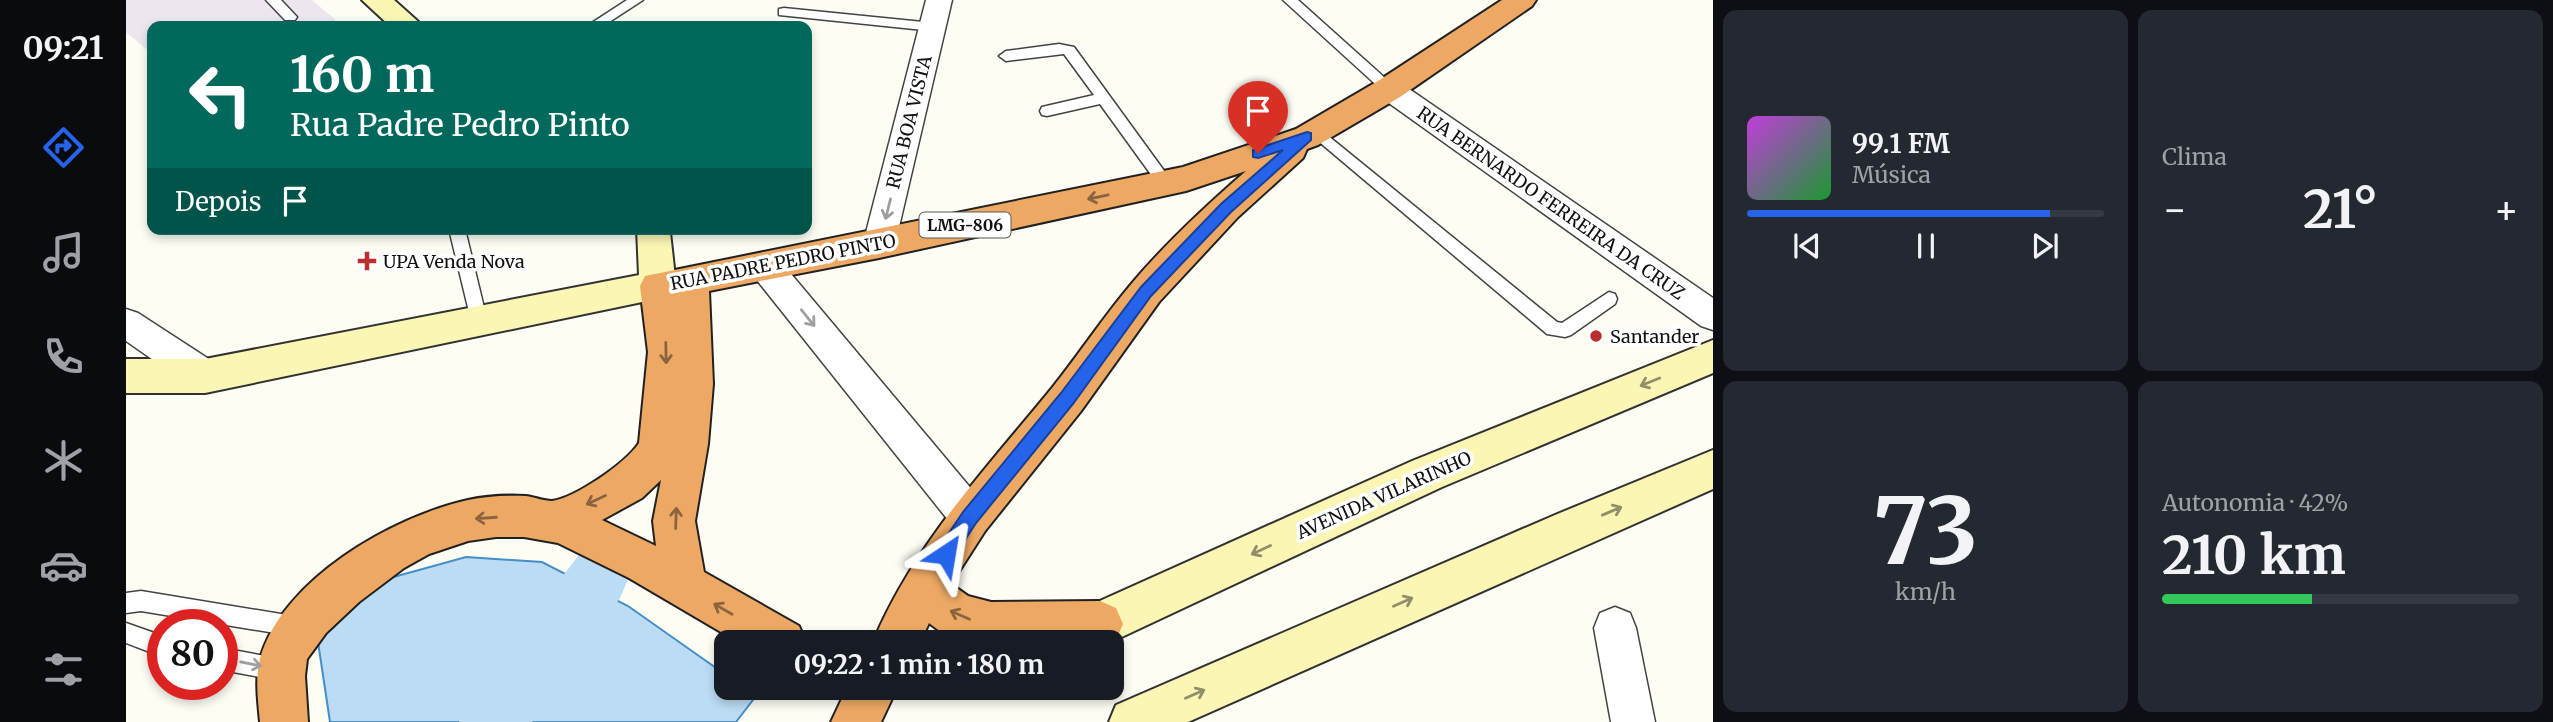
<!DOCTYPE html>
<html lang="pt">
<head>
<meta charset="utf-8">
<style>
  body { margin:0; font-family:Merriweather,serif; background:#242831; color:#f1f3f6; height:100vh; display:flex; flex-direction:column; font-size:26px; white-space:nowrap }
  * { box-sizing:border-box; margin:0 }
  p { font-size:23px; color:#9ea1a6 }
  .icon { flex:none; width:38px; height:38px; fill:none; stroke:currentColor; stroke-width:2; stroke-linecap:round; stroke-linejoin:round }
  .map { position:relative; flex:1; overflow:hidden }
  .drawer { display:flex; flex-direction:column; gap:10px; padding:10px; background:#0d0f14; width:840px }
  .drawer>* { flex:none }
  .hud { position:absolute; left:21px; top:21px; width:665px; height:214px; border-radius:14px; box-shadow:0 4px 10px #0003; background:#00695c; color:#fff; overflow:hidden }
  .speed { position:absolute; left:21px; top:609px; display:flex; gap:14px; font-size:35px; font-weight:700; text-align:center }
  .speed>* { display:grid; place-content:center; width:91px; height:91px; border-radius:50%; background:#171b24; box-shadow:0 4px 10px #0003; line-height:1 }
  .speed .limit { border:10px solid #d22; background:#fff; color:#111 }
  .pin { position:absolute; display:grid; place-items:center; width:60px; height:60px; color:#fff; margin:-72px -30px; border-radius:50% 50% 50% 0; rotate:-45deg; box-shadow:0 0 7px #0007 }
  .pin .icon { rotate:45deg }
  .me { position:absolute; width:77px; margin:-38px; rotate:33deg; stroke-linejoin:round; filter:drop-shadow(0 0 5px #0008) }
  .turn { display:flex; align-items:center; gap:24px; height:147px; padding:0 28px; font-size:32px }
  .turn .icon { width:91px; height:91px; stroke-width:2.5 }
  .turn b { display:block; font-size:49px; line-height:60px }
  .then { display:flex; align-items:center; height:66px; padding:0 28px; background:#0003; gap:14px; font-size:26px }
  .big { font-size:52px; font-weight:700; line-height:1.1 }
  .drawer .tile { flex:1; display:flex; flex-direction:column; justify-content:center; gap:10px; min-width:0; padding:0 24px; border-radius:14px; background:#242831 }
  .drawer .dial { align-items:center; gap:0 }
  .dial b { font-size:91px; line-height:1 }
  .song { display:flex; align-items:center; gap:21px }
  .cover { width:84px; height:84px; border-radius:10px; background:linear-gradient(135deg,hsl(290 70% 55%),hsl(130 70% 35%)) }
  .played { height:7px; border-radius:4px; background:linear-gradient(90deg,#2563eb 85%,#363941 85%) }
  .keys { display:flex; justify-content:space-around; direction:ltr }
  .heat { display:flex; justify-content:space-between; align-items:center; font-size:38px; direction:ltr }
  .charge { height:10px; border-radius:5px; background:linear-gradient(90deg,#34c759 42%,#363941 0) }
  .drawer .tiles { flex:1; display:grid; gap:10px; grid-template-columns:repeat(2,1fr) }
  .trip { position:absolute; left:588px; top:630px; width:410px; height:70px; border-radius:14px; background:#171b24; box-shadow:0 4px 10px #0003; font-weight:700; line-height:70px; text-align:center }
  main { display:flex; flex:1; min-height:0 }
  .tabs { display:flex; flex-direction:column; width:126px; justify-content:space-around; align-items:center; background:#090b0e; color:#9ea1a6 }
  .tabs .icon { width:49px; height:49px }
  .tabs .on { color:#2563eb }
  .tabs b { font-size:32px; color:#f1f3f6 }
  .map>svg:first-child { display:block }
</style>
</head>
<body>
<main>
<nav class="tabs">
<b>09:21</b>
<svg class="icon on" aria-label="directions" viewBox="0 0 24 24"><path d="M12 3l9 9-9 9-9-9zM9 14v-3h6M13 9l2 2-2 2"/></svg>
<svg class="icon" aria-label="music" viewBox="0 0 24 24"><path d="M9 18V5l10-2v13"/><circle cx="6" cy="18" r="3"/><circle cx="16" cy="16" r="3"/></svg>
<svg class="icon" aria-label="phone" viewBox="0 0 24 24"><path d="M5 4h4l2 5-3 2q2 4 5 5l2-3 5 2v4C11 20 4 13 5 4z"/></svg>
<svg class="icon" aria-label="climate" viewBox="0 0 24 24"><path d="M12 3v18M4 7l16 10M4 17L20 7"/></svg>
<svg class="icon" aria-label="car" viewBox="0 0 24 24"><path d="M5 17H2v-5l4-1 3-4h7l3 4 3 1v5h-3M9 17h6M6 11h13"/><circle cx="7" cy="17" r="2"/><circle cx="17" cy="17" r="2"/></svg>
<svg class="icon" aria-label="filters" viewBox="0 0 24 24"><path d="M4 7h16M4 17h16"/><circle cx="9" cy="7" r="2"/><circle cx="15" cy="17" r="2"/></svg>
</nav>
<div class="map">
<svg width="1587" height="722" viewBox="0 0 1587 722">
  <rect width="100%" height="100%" fill="#fefdf4"/>
  <path fill="#eee6ee" d="M 0,0 L 186,0 L 210,20 L 198,26 L 26,26 L 26,54 L 0,32 Z"/>
  <path fill="#bbdcf4" stroke="#458ec7" stroke-width="2" d="M 340,557 L 416,562 L 502,606 L 600,675 L 600,688 L 618,688 L 630,696 L 610,722 L 204,722 L 192,642 L 212,615 L 264,578 Z"/>
  <g fill="none" stroke-linecap="round" stroke-linejoin="round">
    <path fill="#bbdcf4" fill-rule="evenodd" d="M 473,547 L 494,556 L 503,577 L 494,598 L 406,722 L 333,722 L 343,699 L 452,556 Z"/>
    <defs>
      <path id="lane" d="M 140,0 L 155,0 L 171,17 L 169,20 L 159,20 Z
        M 501,0 L 517,0 L 477,26 L 461,26 Z
        M 1157,0 L 1172,0 L 1268,86 L 1268,92 L 1258,92 Z
        M 658,8 L 807,23 L 814,27 L 807,31 L 653,15 L 653,9 Z
        M 933,44 L 948,47 L 1044,179 L 1047,183 L 1044,187 L 1034,187 L 974,104 L 921,116 L 916,115 L 914,111 L 916,107 L 968,95 L 938,54 L 880,61 L 873,56 L 880,51 Z
        M 1190,126 L 1431,322 L 1436,323 L 1483,292 L 1489,294 L 1491,299 L 1489,304 L 1445,335 L 1439,337 L 1421,334 L 1185,135 L 1183,131 Z
        M 323,229 L 339,229 L 361,320 L 359,325 L 347,325 L 345,320 Z
        M 15,591 L 173,617 L 180,620 L 183,627 L 180,634 L 173,637 L 15,611 L 0,613 L 0,593 Z
        M 0,623 L 37,636 L 37,657 L 0,643 Z
        M 96,648 L 155,659 L 163,662 L 166,670 L 163,678 L 155,681 L 96,670 Z"/>
      <path id="street" d="M 800,0 L 826,0 L 769,244 L 764,253 L 753,256 L 742,253 L 737,244 Z
        M 1263,79 L 1273,82 L 1587,298 L 1587,330 L 1575,326 L 1253,96 L 1249,89 L 1253,82 Z
        M 638,252 L 650,256 L 858,504 L 863,517 L 858,530 L 844,535 L 830,530 L 626,274 L 622,265 L 626,256 Z
        M 0,309 L 12,313 L 92,365 L 97,376 L 92,387 L 79,391 L 66,387 L 0,341 Z
        M 1489,607 L 1504,613 L 1510,628 L 1529,722 L 1485,722 L 1468,628 L 1474,613 Z"/>
      <path id="secondary" d="M 236,0 L 268,0 L 297,26 L 264,26 Z
        M 511,229 L 543,229 L 544,232 L 550,286 L 545,296 L 79,393 L 0,393 L 0,359 L 79,359 L 513,275 Z
        M 1587,340 L 1587,373 L 1316,487 L 985,642 L 911,642 L 918,626 L 1286,461 Z
        M 1587,450 L 1587,489 L 1062,722 L 983,722 L 990,705 L 1429,515 Z"/>
      <path id="highway" d="M 1376,0 L 1410,0 L 1406,6 L 1274,97 L 1192,145 L 1181,149 L 1177,158 L 1112,217 L 1033,302 L 955,411 L 859,531 L 825,584 L 842,596 L 865,602 L 974,601 L 990,608 L 997,624 L 990,640 L 844,642 L 815,632 L 803,623 L 794,642 L 747,642 C 788,544 860,469 926,388 C 954,353 978,316 1007,282 C 1041,242 1081,205 1120,171 L 1060,191 L 753,258 L 583,291 L 587,384 L 582,444 L 569,521 L 578,572 L 673,626 L 680,642 L 612,642 L 503,578 L 432,543 L 398,537 L 370,537 L 342,541 L 303,554 L 278,568 L 233,602 L 200,633 L 181,659 L 179,676 L 182,722 L 134,722 C 132,701 129,679 134,659 C 156,580 266,517 342,500 C 360,496 381,495 400,496 C 408,497 418,501 426,501 C 449,498 500,463 513,443 L 522,352 L 514,286 L 519,276 L 1057,167 L 1170,129 L 1252,81 ZM 535,480 L 527,521 L 530,546 L 476,520 L 516,498 Z
        M 721,688 L 771,688 L 755,722 L 705,722 Z"/>
    </defs>
    <use href="#lane" stroke="#434343" stroke-width="3"/>
    <use href="#street" stroke="#434343" stroke-width="3"/>
    <use href="#secondary" stroke="#323232" stroke-width="4"/>
    <use href="#highway" stroke="#212121" stroke-width="4"/>
    <use href="#lane" fill="#fff" fill-rule="evenodd"/>
    <use href="#street" fill="#fff" fill-rule="evenodd"/>
    <use href="#secondary" fill="#fbf6b3" fill-rule="evenodd"/>
    <use href="#highway" fill="#eda964" fill-rule="evenodd"/>
  </g>
  <defs><path id="oneway-shaft" d="M-6 0H5M1.5-3L5.5 0L1.5 3" fill="none" stroke-width="1.6" stroke-linecap="round" stroke-linejoin="round" transform="scale(1.75)"/></defs>
  <g stroke="#8a643e">
    <use href="#oneway-shaft" transform="translate(972 197) rotate(168)"/>
    <use href="#oneway-shaft" transform="translate(540 353) rotate(89)"/>
    <use href="#oneway-shaft" transform="translate(470 500) rotate(155)"/>
    <use href="#oneway-shaft" transform="translate(360 518) rotate(176)"/>
    <use href="#oneway-shaft" transform="translate(550 518) rotate(-88)"/>
    <use href="#oneway-shaft" transform="translate(597 609) rotate(-150)"/>
    <use href="#oneway-shaft" transform="translate(834 615) rotate(-156)"/>
  </g>
  <g stroke="#9f9f9f">
    <use href="#oneway-shaft" transform="translate(762 209) rotate(104)"/>
    <use href="#oneway-shaft" transform="translate(682 318) rotate(51)"/>
    <use href="#oneway-shaft" transform="translate(125 664) rotate(11)"/>
  </g>
  <g stroke="#918e6a">
    <use href="#oneway-shaft" transform="translate(1524 382) rotate(158)"/>
    <use href="#oneway-shaft" transform="translate(1486 511) rotate(-23)"/>
    <use href="#oneway-shaft" transform="translate(1135 550) rotate(155)"/>
    <use href="#oneway-shaft" transform="translate(1277 602) rotate(-24)"/>
    <use href="#oneway-shaft" transform="translate(1069 694) rotate(-24)"/>
  </g>
  <path fill="#2563eb" stroke="#184099" stroke-width="2" d="M 1181,132 L 1185,133 L 1185,140 L 1105,212 L 1025,296 L 947,404 L 850,523 L 826,560 L 820,562 L 813,560 L 811,554 L 813,548 L 837,512 L 935,393 L 1015,287 L 1095,204 L 1157,150 L 1132,158 L 1127,157 L 1127,150 Z"/>
  <g fill="#bb2e2e" stroke="#fff" stroke-width="2.5">
    <path d="M237.5 250.5h7v7h7v7h-7v7h-7v-7h-7v-7h7z"/>
    <circle cx="1470" cy="336" r="7"/>
  </g>
  <g text-anchor="middle" dominant-baseline="central" stroke-width="7" stroke-linejoin="round" paint-order="stroke">
    <rect fill="#fff" stroke="#585858" stroke-width="2" x="793.5" y="212.5" width="91" height="25" rx="5"/>
    <g font-size="16" font-weight="bold" fill="#101010">
      <text x="839" y="225">LMG-806</text>
    </g>
    <g font-size="18" fill="#101010" stroke="#fff">
      <text transform="translate(783 122) rotate(-76)">RUA BOA VISTA</text>
      <text transform="translate(1425 203) rotate(35)">RUA BERNARDO FERREIRA DA CRUZ</text>
      <text transform="translate(657 262) rotate(-11)">RUA PADRE PEDRO PINTO</text>
      <text transform="translate(1258 495) rotate(-24)">AVENIDA VILARINHO</text>
    </g>
    <g font-size="18" fill="#101010" stroke="#fff" text-anchor="start">
      <text x="257" y="261">UPA Venda Nova</text>
      <text x="1484" y="336">Santander</text>
    </g>
  </g>
</svg>
<div class="speed"><div class="limit">80</div></div>
<div class="pin" style="left:1132px;top:153px;background:#d93025"><svg class="icon" aria-label="arrive" viewBox="0 0 24 24"><path d="M6 21V4h12l-3 4 3 4H6"/></svg></div>
<svg class="me" style="left:820px;top:554px" viewBox="-20 -20 40 40"><path d="M0-17L14 15 0 8-14 15z" fill="#2563eb" stroke="#fff" stroke-width="4"/></svg>
<div class="trip">09:22 · 1 min · 180 m</div>
<div class="hud">
<div class="turn"><svg class="icon" aria-label="left" viewBox="0 0 24 24"><path d="M17 20v-9H6M10 6l-5 5 5 5"/></svg><div><b>160 m</b>Rua Padre Pedro Pinto</div></div>
<div class="then">Depois<svg class="icon" aria-label="arrive" viewBox="0 0 24 24"><path d="M6 21V4h12l-3 4 3 4H6"/></svg></div>
</div>
</div>
<section class="drawer">
<div class="tiles">
<div class="tile">
<div class="song"><i class="cover"></i><div><b>99.1 FM</b><p>Música</p></div></div>
<div class="played"></div>
<div class="keys"><svg class="icon" aria-label="previous" viewBox="0 0 24 24"><path d="M18 5L8 12l10 7zM5 5v14"/></svg><svg class="icon" aria-label="pause" viewBox="0 0 24 24"><path d="M8 5v14M16 5v14"/></svg><svg class="icon" aria-label="next" viewBox="0 0 24 24"><path d="M6 5l10 7-10 7zM19 5v14"/></svg></div>
</div>
<div class="tile"><p>Clima</p>
<div class="heat"><a>−</a><b class="big">21°</b><a>+</a></div>
</div>
<div class="tile dial"><b>73</b><p>km/h</p></div>
<div class="tile"><p>Autonomia · 42%</p><b class="big">210 km</b><div class="charge"></div></div>
</div>
</section>
</main>
</body>
</html>
